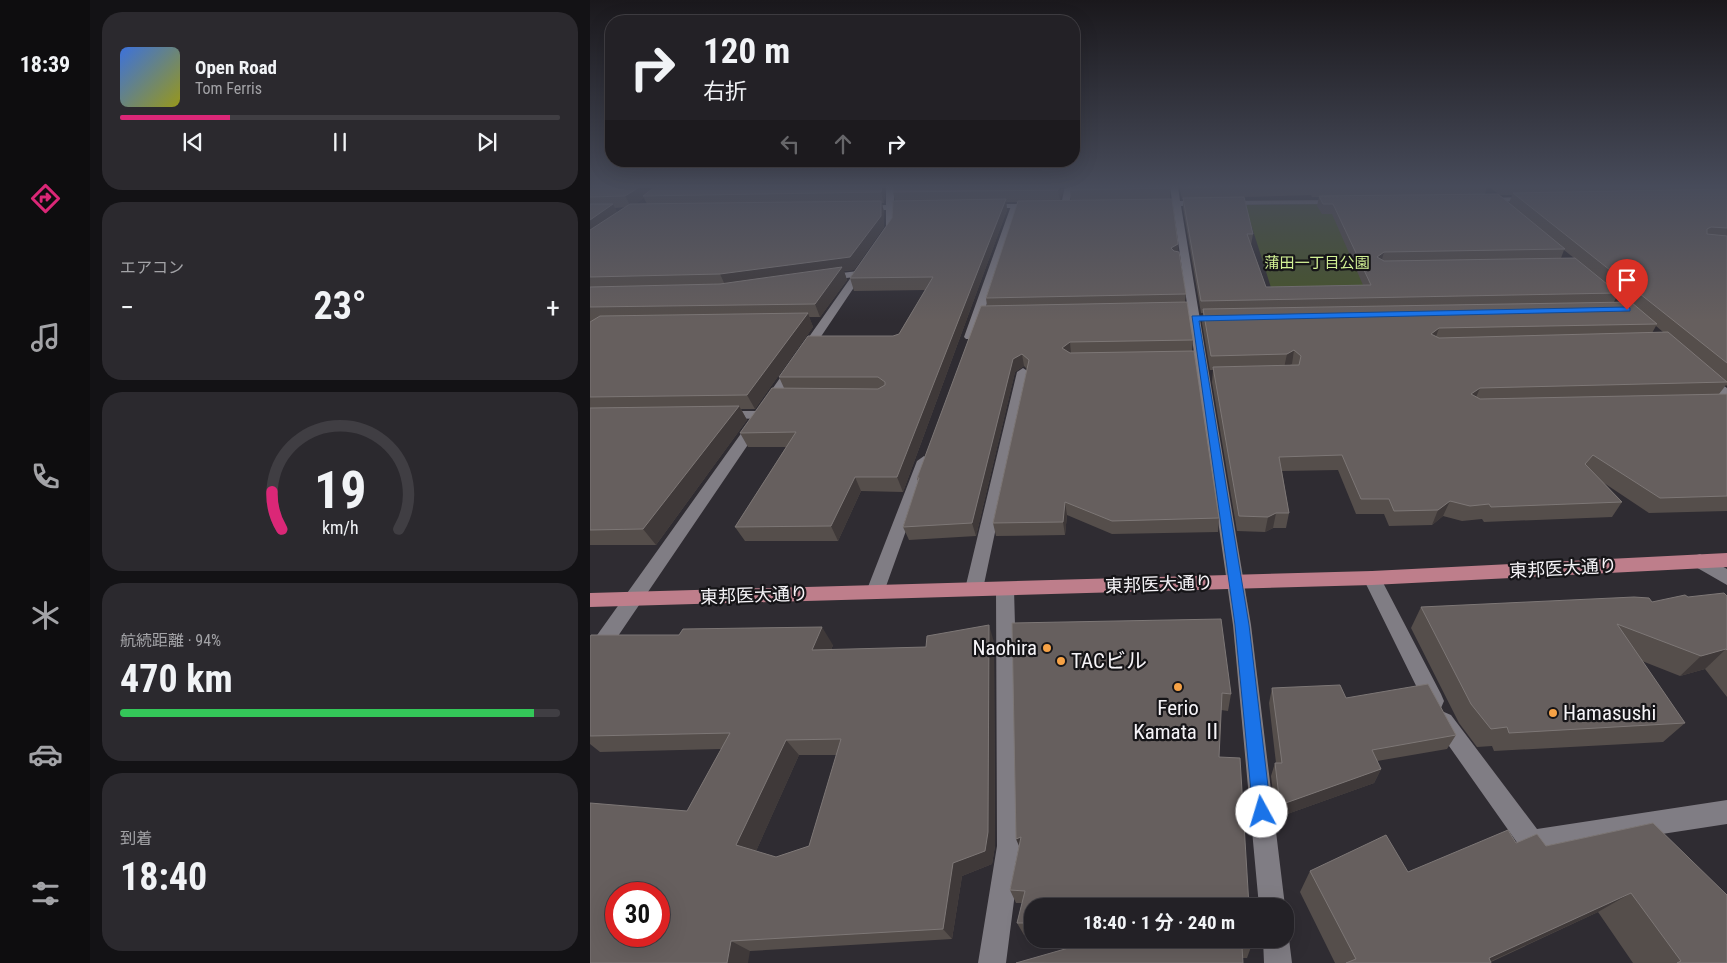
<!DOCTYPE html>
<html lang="ja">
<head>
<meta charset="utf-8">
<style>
  body { margin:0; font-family:"Roboto Condensed","Noto Sans JP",sans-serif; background:#2b292e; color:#f1f3f6; height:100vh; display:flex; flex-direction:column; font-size:19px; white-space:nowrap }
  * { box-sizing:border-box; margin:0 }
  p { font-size:16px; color:#a3a3a7 }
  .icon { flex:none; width:28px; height:28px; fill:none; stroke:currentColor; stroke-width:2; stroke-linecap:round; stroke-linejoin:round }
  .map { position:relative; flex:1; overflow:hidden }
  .side { display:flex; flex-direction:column; gap:12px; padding:12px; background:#131215; width:500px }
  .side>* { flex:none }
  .hud { position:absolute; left:15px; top:15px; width:475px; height:152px; border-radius:20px; box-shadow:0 5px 20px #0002,0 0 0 1px #403e43; background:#232126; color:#f1f3f6; overflow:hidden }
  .speed { position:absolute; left:15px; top:882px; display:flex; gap:10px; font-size:25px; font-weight:700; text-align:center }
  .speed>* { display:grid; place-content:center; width:65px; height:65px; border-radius:50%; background:#232126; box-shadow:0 5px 20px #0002,0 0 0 1px #403e43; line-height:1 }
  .speed .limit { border:8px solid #d22; background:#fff; color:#111 }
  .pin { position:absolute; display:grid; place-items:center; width:42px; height:42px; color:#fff; margin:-51px -21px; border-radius:50% 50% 50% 0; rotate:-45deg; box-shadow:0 0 5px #0007 }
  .pin .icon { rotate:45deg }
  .me { position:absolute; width:55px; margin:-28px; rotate:354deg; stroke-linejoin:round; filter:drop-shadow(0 0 4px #0008) }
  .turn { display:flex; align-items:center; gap:18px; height:105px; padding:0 15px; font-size:22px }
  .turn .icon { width:65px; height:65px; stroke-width:2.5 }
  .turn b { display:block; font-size:35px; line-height:42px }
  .lanes { display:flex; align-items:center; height:48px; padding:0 15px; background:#0003; justify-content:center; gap:25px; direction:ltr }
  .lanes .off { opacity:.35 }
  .big { font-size:38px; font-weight:700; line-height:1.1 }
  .side .widget { flex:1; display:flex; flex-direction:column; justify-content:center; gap:8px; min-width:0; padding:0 18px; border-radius:20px; background:#2b292e }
  .side .dial { align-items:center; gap:0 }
  .dial svg { height:130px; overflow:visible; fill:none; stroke:#403e43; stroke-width:7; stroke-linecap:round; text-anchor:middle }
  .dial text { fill:#f1f3f6; stroke:none }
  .song { display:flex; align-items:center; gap:15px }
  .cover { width:60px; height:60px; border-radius:8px; background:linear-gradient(135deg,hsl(220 70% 55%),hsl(60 70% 35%)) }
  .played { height:5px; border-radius:2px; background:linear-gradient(90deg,#db2777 25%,#403e43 25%) }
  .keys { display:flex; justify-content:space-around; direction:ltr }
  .heat { display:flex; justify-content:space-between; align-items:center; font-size:28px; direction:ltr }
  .charge { height:8px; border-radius:4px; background:linear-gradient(90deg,#34c759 94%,#403e43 0) }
  .trip { position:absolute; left:434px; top:898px; width:270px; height:50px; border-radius:20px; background:#232126; box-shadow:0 5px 20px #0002,0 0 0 1px #403e43; font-weight:700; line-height:50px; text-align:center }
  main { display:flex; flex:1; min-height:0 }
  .menu { display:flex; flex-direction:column; width:90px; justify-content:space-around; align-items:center; background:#0e0d0f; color:#a3a3a7 }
  .menu .icon { width:35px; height:35px }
  .menu .on { color:#db2777 }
  .menu b { font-size:22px; color:#f1f3f6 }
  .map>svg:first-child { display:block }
</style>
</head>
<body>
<main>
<nav class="menu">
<b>18:39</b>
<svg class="icon on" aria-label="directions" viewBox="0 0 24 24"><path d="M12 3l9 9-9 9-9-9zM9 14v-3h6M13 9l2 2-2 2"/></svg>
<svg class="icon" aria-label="music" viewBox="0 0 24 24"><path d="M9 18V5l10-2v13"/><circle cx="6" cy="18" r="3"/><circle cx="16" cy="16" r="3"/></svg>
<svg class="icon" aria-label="phone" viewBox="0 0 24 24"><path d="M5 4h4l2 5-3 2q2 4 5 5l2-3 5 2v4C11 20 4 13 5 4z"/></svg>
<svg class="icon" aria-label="climate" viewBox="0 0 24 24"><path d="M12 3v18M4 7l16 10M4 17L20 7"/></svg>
<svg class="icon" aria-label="car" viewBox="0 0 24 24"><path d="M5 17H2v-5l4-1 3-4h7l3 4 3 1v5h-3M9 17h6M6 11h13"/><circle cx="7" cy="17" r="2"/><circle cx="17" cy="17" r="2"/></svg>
<svg class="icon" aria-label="filters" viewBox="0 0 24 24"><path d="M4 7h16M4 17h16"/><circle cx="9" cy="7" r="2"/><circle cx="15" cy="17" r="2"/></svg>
</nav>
<section class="side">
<div class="widget">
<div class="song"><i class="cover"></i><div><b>Open Road</b><p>Tom Ferris</p></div></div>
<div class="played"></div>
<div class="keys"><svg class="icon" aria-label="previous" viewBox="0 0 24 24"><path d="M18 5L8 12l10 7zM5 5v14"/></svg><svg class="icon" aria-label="pause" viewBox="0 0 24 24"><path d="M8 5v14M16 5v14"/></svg><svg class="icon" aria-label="next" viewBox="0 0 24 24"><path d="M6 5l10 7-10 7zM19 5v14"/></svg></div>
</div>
<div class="widget"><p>エアコン</p>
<div class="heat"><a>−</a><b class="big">23°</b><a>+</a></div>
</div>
<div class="widget dial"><svg viewBox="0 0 100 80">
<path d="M14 69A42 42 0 1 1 86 69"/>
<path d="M14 69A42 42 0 0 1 8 46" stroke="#db2777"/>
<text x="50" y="56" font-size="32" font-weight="700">19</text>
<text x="50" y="72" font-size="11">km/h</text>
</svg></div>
<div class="widget"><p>航続距離 · 94%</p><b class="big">470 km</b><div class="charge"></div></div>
<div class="widget"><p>到着</p><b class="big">18:40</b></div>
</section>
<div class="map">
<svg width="1137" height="963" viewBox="0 0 1137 963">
  <rect width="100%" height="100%" fill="#2f2c32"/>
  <path fill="#475527" d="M 896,202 L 822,314 L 690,316 L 655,205 Z"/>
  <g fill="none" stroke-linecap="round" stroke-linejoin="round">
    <path fill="#807d84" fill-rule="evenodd" d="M 425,204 L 429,206 L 386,337 L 384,339 L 376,339 L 374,337 L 421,206 Z
      M 268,271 L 271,272 L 271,276 L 235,281 L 230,278 L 235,275 Z
      M 433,368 L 439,372 L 393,589 L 390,594 L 384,596 L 378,594 L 375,589 L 427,372 Z
      M 134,411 L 172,411 L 179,415 L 172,419 L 129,418 L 127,415 Z
      M 334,456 L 341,461 L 294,592 L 291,597 L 285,599 L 279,597 L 276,592 L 327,461 Z
      M 1110,554 L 1137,569 L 1137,585 L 1104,566 L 1102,561 L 1104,556 Z
      M 782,571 L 788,573 L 851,694 L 854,701 L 851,708 L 844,711 L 837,708 L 773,578 L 776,573 Z
      M 415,582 L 421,584 L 424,589 L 431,846 L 416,963 L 388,963 L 407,846 L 406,589 L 409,584 Z
      M 854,712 L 861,715 L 947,829 L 1137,800 L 1137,824 L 942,854 L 933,851 L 847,729 L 843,722 L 847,715 Z"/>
    <path fill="#807d84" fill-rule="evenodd" d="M 296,186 L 304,186 L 304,205 L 323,205 L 327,207 L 323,209 L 304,210 L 304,228 L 296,241 L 293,242 L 289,239 L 296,228 L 296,210 L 274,210 L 270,208 L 274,206 L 296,205 Z
      M 475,186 L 483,186 L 479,205 L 475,207 L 471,205 Z
      M 580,186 L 588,186 L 590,201 L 613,201 L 617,203 L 613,205 L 591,206 L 661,625 L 695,906 L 669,906 L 643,625 L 583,206 L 561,206 L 557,204 L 561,202 L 582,201 Z
      M 941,197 L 944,197 L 944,201 L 894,202 L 890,200 L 894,198 Z
      M 748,200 L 752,202 L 751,204 L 636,205 L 632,203 L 636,201 Z
      M 396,204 L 446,204 L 450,206 L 446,208 L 393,208 L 392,206 Z
      M 269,266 L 277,268 L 183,408 L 173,408 L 171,405 Z
      M 1117,374 L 1137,388 L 1137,399 L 1132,398 L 1113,381 L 1111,378 Z
      M 165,420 L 172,424 L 7,667 L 0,670 L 0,645 L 160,421 Z
      M 695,929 L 699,939 L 702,963 L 674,963 L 673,939 L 695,939 Z"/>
    <path fill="#be7e8b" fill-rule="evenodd" d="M 1137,553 L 1137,567 L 782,585 L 0,607 L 0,593 L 782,571 Z"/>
  </g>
  <path fill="#554e4b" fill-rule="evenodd" d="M 0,186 L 296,186 L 294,203 L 292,203 L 294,212 L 294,227 L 264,270 L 254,271 L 257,280 L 230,317 L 219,317 L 223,327 L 165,409 L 151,409 L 157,420 L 66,545 L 0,545 L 0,322 L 2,321 L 0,321 ZM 54,198 L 57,204 L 45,204 ZM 36,207 L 27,213 L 25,208 Z
    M 474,186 L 470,200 L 481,200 L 480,190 L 580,188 L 580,199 L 588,244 L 588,252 L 596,294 L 595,302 L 603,340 L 602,351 L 629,518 L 628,532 L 522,534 L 477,515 L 475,535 L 406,536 L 403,523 L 437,369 L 434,366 L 425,372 L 386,536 L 319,540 L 313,527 L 328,481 L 327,478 L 397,306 L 396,298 L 428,202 L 416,202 L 417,210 L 313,492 L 271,491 L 248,541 L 155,541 L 145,527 L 196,447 L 158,447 L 150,433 L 194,388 L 189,377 L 309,334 L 335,290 L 264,291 L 260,278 L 302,218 L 305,201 L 303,192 Z
    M 589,186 L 897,186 L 895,194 L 919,203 L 922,195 L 910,195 L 898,186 L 1137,186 L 1137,386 L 1136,385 L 1129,394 L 1137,394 L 1137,511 L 1059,513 L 1014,483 L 1032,502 L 1022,517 L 894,522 L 892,519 L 872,521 L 853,516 L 842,525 L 799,526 L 794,514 L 766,514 L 748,470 L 692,471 L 699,513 L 696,528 L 683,528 L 675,532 L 647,531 L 622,382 L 623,370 L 620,370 L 612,323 L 613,313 L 611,313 L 593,208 L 593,199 L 592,199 ZM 721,195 L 722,197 L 729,197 L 727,206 L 732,214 L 742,214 L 773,285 L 676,287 L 661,245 L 663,234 L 654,197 ZM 974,250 L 984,258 L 971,258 ZM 1028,294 L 1036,302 L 1024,302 ZM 1066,326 L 1073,332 L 1062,333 Z
    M 1137,596 L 1137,697 L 1115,669 L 1090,676 L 1052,661 L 1095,723 L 1073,742 L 904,751 L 902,746 L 887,747 L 869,723 L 821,628 L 831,607 L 1062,602 L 1098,597 Z
    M 422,623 L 641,694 L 638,711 L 631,710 L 442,906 L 442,934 L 434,935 L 427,923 L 432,903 L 426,903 L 420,890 L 429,846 Z
    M 0,637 L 243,645 L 241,650 L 336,647 L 404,642 L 405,846 L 402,864 L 372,876 L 362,939 L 160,951 L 0,963 L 97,811 L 131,749 L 10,752 L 0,744 ZM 209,755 L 247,755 L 219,846 L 186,857 L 166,851 Z
    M 682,688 L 756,698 L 866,735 L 857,749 L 787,761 L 791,769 L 784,783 L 686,818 L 681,776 L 685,763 L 686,763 L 679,703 Z
    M 1063,823 L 1137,963 L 1043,963 L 1008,912 L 901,962 L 901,963 L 745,963 L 710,892 L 720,871 L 818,872 L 926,843 L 956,846 Z
    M 510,939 L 661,947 L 657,958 L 653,958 Z"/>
  <path fill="#3f3939" d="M 51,186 L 72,186 L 53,196 L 54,198 L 41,207 L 35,196 Z
    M 292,186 L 296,186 L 294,203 L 291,192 Z
    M 470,186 L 474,186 L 470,201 L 468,190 Z
    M 416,199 L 417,210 L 313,492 L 307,477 Z
    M 291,201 L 294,212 L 294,227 L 264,270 L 254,271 L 257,280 L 230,317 L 225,304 L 136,287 L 130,274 Z
    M 23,204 L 29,216 L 0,237 L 0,220 Z
    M 588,244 L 588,253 L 581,258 L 581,248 Z
    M 794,252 L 791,263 L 787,257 Z
    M 218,313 L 223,327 L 165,409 L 157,395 Z
    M 849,328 L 844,342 L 841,334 Z
    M 480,342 L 481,354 L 472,348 Z
    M 704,350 L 702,364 L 694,368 L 697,354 Z
    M 432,354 L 434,366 L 425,372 L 386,536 L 382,523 L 423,359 Z
    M 890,388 L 884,402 L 881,394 Z
    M 149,406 L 157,420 L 66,545 L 53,529 Z
    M 265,477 L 271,491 L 248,541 L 241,526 Z
    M 860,501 L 853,516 L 842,525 L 848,510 Z
    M 475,502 L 477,515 L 475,535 L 473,522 Z
    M 686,513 L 683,528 L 675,532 L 678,517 Z
    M 399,625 L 404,642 L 405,846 L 402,864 L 372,876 L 362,939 L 353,929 Z
    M 232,627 L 243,645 L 233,667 L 222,650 Z
    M 1136,649 L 1115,669 L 1090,676 L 1111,656 Z
    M 196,740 L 209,755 L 163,858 L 146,845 Z
    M 791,769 L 784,783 L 686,818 L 690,805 Z
    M 431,837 L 432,853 L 426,839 Z
    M 1041,893 L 1008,912 L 897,963 L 899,958 Z
    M 141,941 L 160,951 L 158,963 L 137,963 Z"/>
  <path fill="#665f5e" stroke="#7d7776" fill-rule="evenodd" d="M 0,186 L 51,186 L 35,196 L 0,197 Z
    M 66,186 L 292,186 L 291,192 L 53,196 Z
    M 303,186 L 470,186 L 468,190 L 303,192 Z
    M 481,186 L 580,186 L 580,188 L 480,190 Z
    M 592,186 L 666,186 L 592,188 Z
    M 1137,189 L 1137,228 L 1121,227 L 1117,229 L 1117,234 L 1137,236 L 1137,363 L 923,193 Z
    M 908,194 L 975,249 L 794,252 L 787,257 L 794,261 L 985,258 L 1028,293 L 611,301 L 593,198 L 654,197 L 663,234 L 657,234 L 676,287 L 781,285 L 743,204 L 733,204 L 729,196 Z
    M 416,199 L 307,477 L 265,477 L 241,526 L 145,527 L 206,432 L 150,433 L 182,388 L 288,389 L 295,385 L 295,382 L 288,377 L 189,377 L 218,336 L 303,336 L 309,334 L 343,277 L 260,278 L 302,218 L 303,201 Z
    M 582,199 L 588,244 L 581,248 L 584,251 L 589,252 L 596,294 L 396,298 L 428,201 Z
    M 291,201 L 291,216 L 260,257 L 130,274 L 0,277 L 0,230 L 40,204 Z
    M 0,204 L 23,204 L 0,220 Z
    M 252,267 L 225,304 L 0,307 L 0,287 L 130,284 Z
    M 597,302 L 603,340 L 480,342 L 472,348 L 480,353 L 604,351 L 629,518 L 522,521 L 475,502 L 473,522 L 403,523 L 439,360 L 432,354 L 423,359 L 382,523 L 313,527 L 329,478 L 327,478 L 391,306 Z
    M 1041,302 L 1067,324 L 849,328 L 841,334 L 849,338 L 1078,332 L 1137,382 L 890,388 L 881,394 L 890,399 L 1137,394 L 1137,496 L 1070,498 L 1003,455 L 995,464 L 1032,502 L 901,507 L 899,504 L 880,506 L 860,501 L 848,510 L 804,511 L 799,499 L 771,499 L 752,455 L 689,457 L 699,513 L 686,513 L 678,517 L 649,516 L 623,367 L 709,365 L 711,356 L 704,350 L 697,354 L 621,356 L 613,309 Z
    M 218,313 L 157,395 L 0,397 L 0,322 L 10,316 Z
    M 149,406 L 53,529 L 0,530 L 0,408 Z
    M 1134,593 L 1137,596 L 1137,650 L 1136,649 L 1111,656 L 1027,624 L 1095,723 L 919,733 L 917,727 L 901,729 L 881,704 L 831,607 L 1044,597 L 1059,598 L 1062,602 L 1095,595 L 1098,597 Z
    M 631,619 L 641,694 L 632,693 L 629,757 L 650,758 L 659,906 L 442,906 L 442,923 L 427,923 L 435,891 L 420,890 L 431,837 L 426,839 L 422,623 Z
    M 399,625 L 398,832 L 395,851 L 363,863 L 353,929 L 141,941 L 137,963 L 0,963 L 0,803 L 97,811 L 140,733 L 0,736 L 0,637 L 1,635 L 89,635 L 93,629 L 232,627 L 222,650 L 336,647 L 337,636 ZM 251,739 L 219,846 L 186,857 L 146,845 L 196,740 ZM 26,894 L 69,894 L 69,936 L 26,936 Z
    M 838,684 L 866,735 L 782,750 L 791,769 L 690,805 L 685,763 L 692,763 L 682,688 L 750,685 L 756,698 Z
    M 1063,823 L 1137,895 L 1137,963 L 1087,963 L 1091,961 L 1041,893 L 899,958 L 901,963 L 756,963 L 766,959 L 720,871 L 796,835 L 818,872 L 918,830 L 926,843 L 947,834 L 956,846 Z
    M 510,939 L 661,939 L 661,947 L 652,947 L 653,963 L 426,963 Z"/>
  <linearGradient id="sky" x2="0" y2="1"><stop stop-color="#1a181c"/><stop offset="0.58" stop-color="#474b5a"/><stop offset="1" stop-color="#474b5a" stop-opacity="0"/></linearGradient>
  <rect width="1137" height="321" fill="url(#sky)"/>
  <path fill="#1a73e8" stroke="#114b97" d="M 1037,307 L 1040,308 L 1040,311 L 609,321 L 659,625 L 681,812 L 678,819 L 672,821 L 666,819 L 663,812 L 645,625 L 602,316 Z"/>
  <g fill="#f6a246" stroke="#161518" stroke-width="2">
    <circle cx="457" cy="648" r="5"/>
    <circle cx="471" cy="661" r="5"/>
    <circle cx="588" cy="687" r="5"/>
    <circle cx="963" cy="713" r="5"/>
  </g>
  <g text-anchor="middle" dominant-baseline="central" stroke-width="4.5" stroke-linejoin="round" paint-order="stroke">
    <g font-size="15" fill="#d2f195" stroke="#161518">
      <text x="727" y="263">蒲田一丁目公園</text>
    </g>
    <g font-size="18" fill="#f6f4f8" stroke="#161518">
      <text transform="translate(973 568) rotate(-3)">東邦医大通り</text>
      <text transform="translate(569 584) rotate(-2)">東邦医大通り</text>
      <text transform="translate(164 595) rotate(-2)">東邦医大通り</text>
    </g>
    <g font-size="21" fill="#f6f4f8" stroke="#161518" text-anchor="start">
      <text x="447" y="648" text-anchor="end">Naohira</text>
      <text x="481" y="661">TACビル</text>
      <text x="588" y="708" text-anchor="middle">Ferio<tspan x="588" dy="24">Kamata Ⅱ</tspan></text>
      <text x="973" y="713">Hamasushi</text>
    </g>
  </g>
</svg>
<div class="speed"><div class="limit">30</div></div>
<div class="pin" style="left:1037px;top:310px;background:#d93025"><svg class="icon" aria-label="arrive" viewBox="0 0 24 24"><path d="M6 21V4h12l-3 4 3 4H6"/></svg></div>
<svg class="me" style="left:672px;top:812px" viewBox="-20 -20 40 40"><circle r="19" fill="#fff"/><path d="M0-13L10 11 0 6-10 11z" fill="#1a73e8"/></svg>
<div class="trip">18:40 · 1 分 · 240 m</div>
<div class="hud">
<div class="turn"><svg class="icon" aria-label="right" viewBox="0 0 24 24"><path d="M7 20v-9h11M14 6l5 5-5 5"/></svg><div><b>120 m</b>右折</div></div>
<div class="lanes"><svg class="icon off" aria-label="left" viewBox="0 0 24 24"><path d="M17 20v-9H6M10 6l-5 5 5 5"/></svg><svg class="icon off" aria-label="ahead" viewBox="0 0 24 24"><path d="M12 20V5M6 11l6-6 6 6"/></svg><svg class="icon" aria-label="right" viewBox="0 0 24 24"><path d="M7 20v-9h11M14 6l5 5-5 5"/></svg></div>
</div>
</div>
</main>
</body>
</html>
